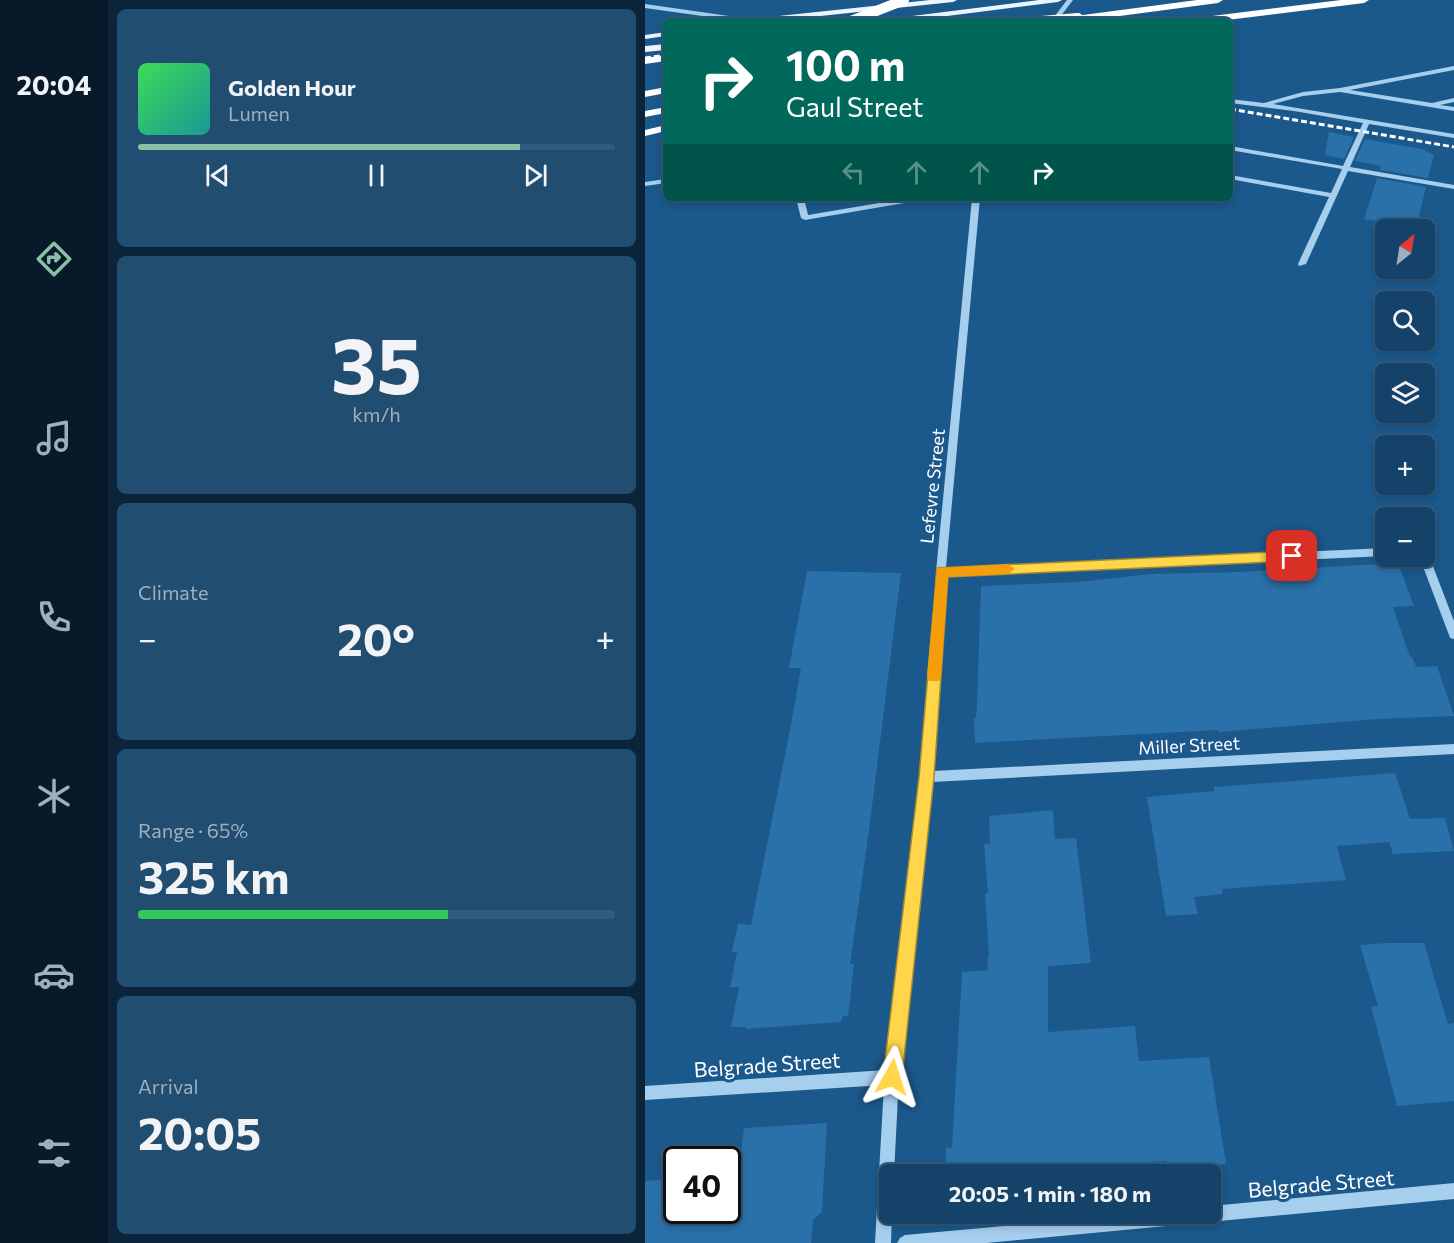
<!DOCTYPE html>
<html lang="en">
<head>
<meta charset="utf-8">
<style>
  body { margin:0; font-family:Commissioner,sans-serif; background:#214d71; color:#f1f3f6; height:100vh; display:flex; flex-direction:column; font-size:22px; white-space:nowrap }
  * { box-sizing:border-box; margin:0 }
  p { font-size:20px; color:#9db0c0 }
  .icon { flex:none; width:33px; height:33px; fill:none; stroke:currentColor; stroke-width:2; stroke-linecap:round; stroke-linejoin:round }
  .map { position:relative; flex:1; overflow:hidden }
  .side { display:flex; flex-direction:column; gap:9px; padding:9px; background:#0b2439; width:537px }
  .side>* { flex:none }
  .banner { position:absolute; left:18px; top:18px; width:570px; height:183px; border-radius:9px; box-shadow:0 3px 9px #0003,0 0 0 2px #335b7c; background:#00695c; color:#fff; overflow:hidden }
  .needle { width:39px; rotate:30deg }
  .tools { position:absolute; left:730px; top:219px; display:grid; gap:12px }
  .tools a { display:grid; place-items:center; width:60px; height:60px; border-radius:9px; background:#144268; box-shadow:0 3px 9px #0003,0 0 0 2px #335b7c; font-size:30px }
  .speed { position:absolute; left:18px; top:1146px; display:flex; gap:12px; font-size:30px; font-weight:700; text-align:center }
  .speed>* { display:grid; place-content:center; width:78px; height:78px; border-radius:50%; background:#144268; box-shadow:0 3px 9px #0003,0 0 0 2px #335b7c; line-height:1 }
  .speed .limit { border:3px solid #111; border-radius:9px; background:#fff; color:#111 }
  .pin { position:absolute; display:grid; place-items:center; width:51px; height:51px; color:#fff; margin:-26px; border-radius:12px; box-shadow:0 3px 9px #0006 }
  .me { position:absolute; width:66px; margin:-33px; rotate:6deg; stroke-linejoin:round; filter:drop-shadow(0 0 4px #0008) }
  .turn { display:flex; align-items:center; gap:21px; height:126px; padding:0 24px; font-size:27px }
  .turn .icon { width:78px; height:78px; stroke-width:2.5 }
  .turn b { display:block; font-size:42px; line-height:51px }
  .lanes { display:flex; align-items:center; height:57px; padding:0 24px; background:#0003; justify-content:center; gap:30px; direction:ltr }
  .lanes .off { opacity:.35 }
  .big { font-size:45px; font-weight:700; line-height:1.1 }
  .side .tile { flex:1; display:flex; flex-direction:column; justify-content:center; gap:9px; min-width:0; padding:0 21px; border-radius:9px; background:#214d71 }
  .side .dial { align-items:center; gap:0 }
  .dial b { font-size:78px; line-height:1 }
  .song { display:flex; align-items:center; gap:18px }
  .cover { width:72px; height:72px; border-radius:9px; background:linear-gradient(135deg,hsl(130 70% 55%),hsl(180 70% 35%)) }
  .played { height:6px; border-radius:3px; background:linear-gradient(90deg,#8abfa5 80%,#335b7c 80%) }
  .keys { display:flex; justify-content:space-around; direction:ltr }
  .heat { display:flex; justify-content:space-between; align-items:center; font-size:33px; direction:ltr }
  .charge { height:9px; border-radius:4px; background:linear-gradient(90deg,#34c759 65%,#335b7c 0) }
  .trip { position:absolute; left:234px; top:1164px; width:342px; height:60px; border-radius:9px; background:#144268; box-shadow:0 3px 9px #0003,0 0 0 2px #335b7c; font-weight:700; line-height:60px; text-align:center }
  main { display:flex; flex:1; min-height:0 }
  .menu { display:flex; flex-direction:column; width:108px; justify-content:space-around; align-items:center; background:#081a2a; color:#9db0c0 }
  .menu .icon { width:42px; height:42px }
  .menu .active { color:#8abfa5 }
  .menu b { font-size:27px; color:#f1f3f6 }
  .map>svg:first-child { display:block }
</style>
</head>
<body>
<main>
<nav class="menu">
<b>20:04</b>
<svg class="icon active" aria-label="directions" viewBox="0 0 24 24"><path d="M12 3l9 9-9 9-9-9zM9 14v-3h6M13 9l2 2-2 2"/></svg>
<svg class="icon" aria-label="music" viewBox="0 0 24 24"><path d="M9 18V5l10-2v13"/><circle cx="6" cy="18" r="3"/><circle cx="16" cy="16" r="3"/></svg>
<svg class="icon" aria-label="phone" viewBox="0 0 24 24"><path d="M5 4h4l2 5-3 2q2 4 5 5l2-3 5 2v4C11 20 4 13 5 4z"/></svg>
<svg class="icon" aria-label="climate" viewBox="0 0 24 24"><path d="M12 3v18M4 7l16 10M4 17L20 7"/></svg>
<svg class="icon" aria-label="car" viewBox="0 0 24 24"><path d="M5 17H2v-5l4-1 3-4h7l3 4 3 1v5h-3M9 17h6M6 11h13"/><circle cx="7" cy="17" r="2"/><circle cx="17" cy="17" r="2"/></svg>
<svg class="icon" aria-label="filters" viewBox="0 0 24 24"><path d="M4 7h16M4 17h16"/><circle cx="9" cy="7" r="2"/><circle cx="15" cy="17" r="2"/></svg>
</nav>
<section class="side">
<div class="tile">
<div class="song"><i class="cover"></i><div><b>Golden Hour</b><p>Lumen</p></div></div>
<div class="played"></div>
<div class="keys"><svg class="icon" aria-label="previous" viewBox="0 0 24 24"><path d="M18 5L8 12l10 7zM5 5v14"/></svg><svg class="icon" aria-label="pause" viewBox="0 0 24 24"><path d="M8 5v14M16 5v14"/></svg><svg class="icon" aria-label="next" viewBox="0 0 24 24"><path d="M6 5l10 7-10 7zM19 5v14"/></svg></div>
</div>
<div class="tile dial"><b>35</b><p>km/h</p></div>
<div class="tile"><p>Climate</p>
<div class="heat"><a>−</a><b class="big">20°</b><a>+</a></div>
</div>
<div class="tile"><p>Range · 65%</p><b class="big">325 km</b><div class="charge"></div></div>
<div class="tile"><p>Arrival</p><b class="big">20:05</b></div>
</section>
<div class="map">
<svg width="809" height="1243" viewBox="0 0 809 1243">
  <rect width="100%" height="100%" fill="#1b588b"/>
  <path fill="#2a71a9" d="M 684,132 L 709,137 L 699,159 L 680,155 Z
    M 720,139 L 777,149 L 789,155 L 783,178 L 735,170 L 736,166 L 710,161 Z
    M 732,178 L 781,187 L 771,228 L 719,219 Z
    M 753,563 L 769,606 L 748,607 L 765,657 L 767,657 L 771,667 L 792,666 L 809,716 L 733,719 L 573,732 L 573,730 L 330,743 L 329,718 L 331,718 L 332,702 L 336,586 L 434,582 L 506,574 L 595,572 Z
    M 162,571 L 256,573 L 225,823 L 205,964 L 209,964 L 206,991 L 203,1016 L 198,1016 L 196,1022 L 100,1029 L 101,1027 L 86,1027 L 94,987 L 85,987 L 92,952 L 87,952 L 93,924 L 106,925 L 146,725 L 156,668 L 144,668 Z
    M 750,773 L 765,819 L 800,818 L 809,851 L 748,854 L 744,842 L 692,846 L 701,880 L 577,889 L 578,894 L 549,897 L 553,914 L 521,916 L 502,797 L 569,791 L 569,787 Z
    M 408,810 L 410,839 L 431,838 L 446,963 L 403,966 L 403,1032 L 490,1026 L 494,1061 L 564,1057 L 581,1164 L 521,1168 L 521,1161 L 427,1169 L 428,1174 L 301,1174 L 301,1148 L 307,1148 L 317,972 L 343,970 L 342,957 L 344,957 L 340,893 L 343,893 L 339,844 L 345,844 L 344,816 Z
    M 742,943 L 779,943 L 803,1024 L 809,1023 L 809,1101 L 752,1106 L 726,1006 L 733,1006 L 715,945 Z
    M 182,1123 L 177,1212 L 168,1220 L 166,1243 L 0,1243 L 0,1181 L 32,1178 L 32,1210 L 82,1210 L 82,1172 L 94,1171 L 99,1128 Z"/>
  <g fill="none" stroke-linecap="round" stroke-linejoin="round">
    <path fill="#a6ceed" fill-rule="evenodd" d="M 422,0 L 428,0 L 412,21 L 406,21 Z
      M 0,4 L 105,19 L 108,21 L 93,21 L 0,8 Z
      M 809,66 L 809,70 L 705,90 L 787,103 L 809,98 L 809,102 L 795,105 L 809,107 L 809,111 L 695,92 L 658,96 L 628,104 L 809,134 L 809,138 L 724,124 L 705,167 L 809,185 L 809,189 L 703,171 L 661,264 L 654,266 L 653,264 L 684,197 L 585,179 L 585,175 L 686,193 L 697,169 L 585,150 L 585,146 L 698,166 L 718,123 L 649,111 L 585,103 L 585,99 L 619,103 L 658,92 L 695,88 Z
      M 21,179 L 21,183 L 0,186 L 0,182 Z
      M 151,198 L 159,198 L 163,215 L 264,198 L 281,198 L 277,200 L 160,220 L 156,218 Z
      M 327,198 L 335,198 L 301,568 L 741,548 L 741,556 L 301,576 L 288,771 L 809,744 L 809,754 L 287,782 L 254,1077 L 249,1174 L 244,1174 L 244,1214 L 247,1214 L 246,1243 L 230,1243 L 239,1085 L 0,1100 L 0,1086 L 241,1070 L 276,777 L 291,572 Z
      M 780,553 L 784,556 L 809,621 L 809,639 L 805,638 L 804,635 L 774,556 L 780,556 Z
      M 809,1183 L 809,1199 L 341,1243 L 252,1243 L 255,1238 L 260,1235 L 491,1214 L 566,1214 L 566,1206 Z"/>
    <path fill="#ecf5ff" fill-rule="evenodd" d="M 285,0 L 312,0 L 308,2 L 128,21 L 101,21 L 105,19 Z
      M 394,0 L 417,0 L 413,2 L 263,21 L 239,21 L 243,19 Z
      M 21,32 L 21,36 L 0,39 L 0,35 Z
      M 21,44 L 21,50 L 0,52 L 0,46 Z"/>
    <path fill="#fff" fill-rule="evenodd" d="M 552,0 L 578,0 L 573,3 L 437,21 L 410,21 L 415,18 Z
      M 696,0 L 724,0 L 719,3 L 574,21 L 546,21 L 551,18 Z
      M 21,55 L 21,61 L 0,64 L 0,58 Z
      M 21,87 L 21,93 L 0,97 L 0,91 Z
      M 21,107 L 21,113 L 0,117 L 0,111 Z
      M 21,125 L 21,131 L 0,136 L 0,130 Z"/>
    <path stroke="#fff" stroke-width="3" stroke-dasharray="6 3" stroke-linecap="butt" d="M 0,58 L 21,55
      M 585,109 L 809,147"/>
    <path stroke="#fff" stroke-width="10" d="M 206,21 L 259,0
      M 396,21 L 433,18"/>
  </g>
  <path fill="#ffd54a" stroke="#a68a30" stroke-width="1.5" d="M 647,551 L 654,556 L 647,561 L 303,577 L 289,777 L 257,1077 L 254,1084 L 247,1086 L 241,1084 L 238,1077 L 274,777 L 292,568 Z"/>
  <path fill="#f59e0b" d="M 363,564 L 370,569 L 363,574 L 303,577 L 296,676 L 294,681 L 284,681 L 282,676 L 292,568 Z"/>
  <g text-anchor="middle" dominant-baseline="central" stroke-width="6" stroke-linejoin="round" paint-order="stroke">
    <g font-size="18" fill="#fff" stroke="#1b588b">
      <text transform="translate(287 486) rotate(-84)">Lefevre Street</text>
      <text transform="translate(544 745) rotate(-3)">Miller Street</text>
    </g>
    <g font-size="21" fill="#fff" stroke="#1b588b">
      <text transform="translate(122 1064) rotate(-4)">Belgrade Street</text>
      <text transform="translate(676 1183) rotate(-5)">Belgrade Street</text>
    </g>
  </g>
</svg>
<div class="tools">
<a><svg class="needle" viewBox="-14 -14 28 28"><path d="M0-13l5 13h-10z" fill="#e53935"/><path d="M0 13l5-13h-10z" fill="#9db0c0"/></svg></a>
<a><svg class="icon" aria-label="search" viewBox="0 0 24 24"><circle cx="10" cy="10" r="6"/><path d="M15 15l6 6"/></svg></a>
<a><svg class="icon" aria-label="layers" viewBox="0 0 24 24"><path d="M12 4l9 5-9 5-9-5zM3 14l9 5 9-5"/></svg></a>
<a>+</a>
<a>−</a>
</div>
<div class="speed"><div class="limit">40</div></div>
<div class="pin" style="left:647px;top:556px;background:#d93025"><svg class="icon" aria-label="arrive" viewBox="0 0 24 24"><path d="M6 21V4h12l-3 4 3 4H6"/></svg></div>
<svg class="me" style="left:247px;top:1077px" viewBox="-20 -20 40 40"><path d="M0-17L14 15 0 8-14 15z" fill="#ffd54a" stroke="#fff" stroke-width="4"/></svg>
<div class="trip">20:05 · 1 min · 180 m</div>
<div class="banner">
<div class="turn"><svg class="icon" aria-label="right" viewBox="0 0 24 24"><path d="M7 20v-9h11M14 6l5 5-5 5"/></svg><div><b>100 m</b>Gaul Street</div></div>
<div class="lanes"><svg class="icon off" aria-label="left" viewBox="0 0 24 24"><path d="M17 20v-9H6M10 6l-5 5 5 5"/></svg><svg class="icon off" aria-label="ahead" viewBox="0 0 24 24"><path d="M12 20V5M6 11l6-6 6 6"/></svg><svg class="icon off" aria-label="ahead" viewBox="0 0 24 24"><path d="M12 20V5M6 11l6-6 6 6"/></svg><svg class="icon" aria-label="right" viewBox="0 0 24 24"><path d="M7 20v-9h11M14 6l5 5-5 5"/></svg></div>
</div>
</div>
</main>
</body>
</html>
